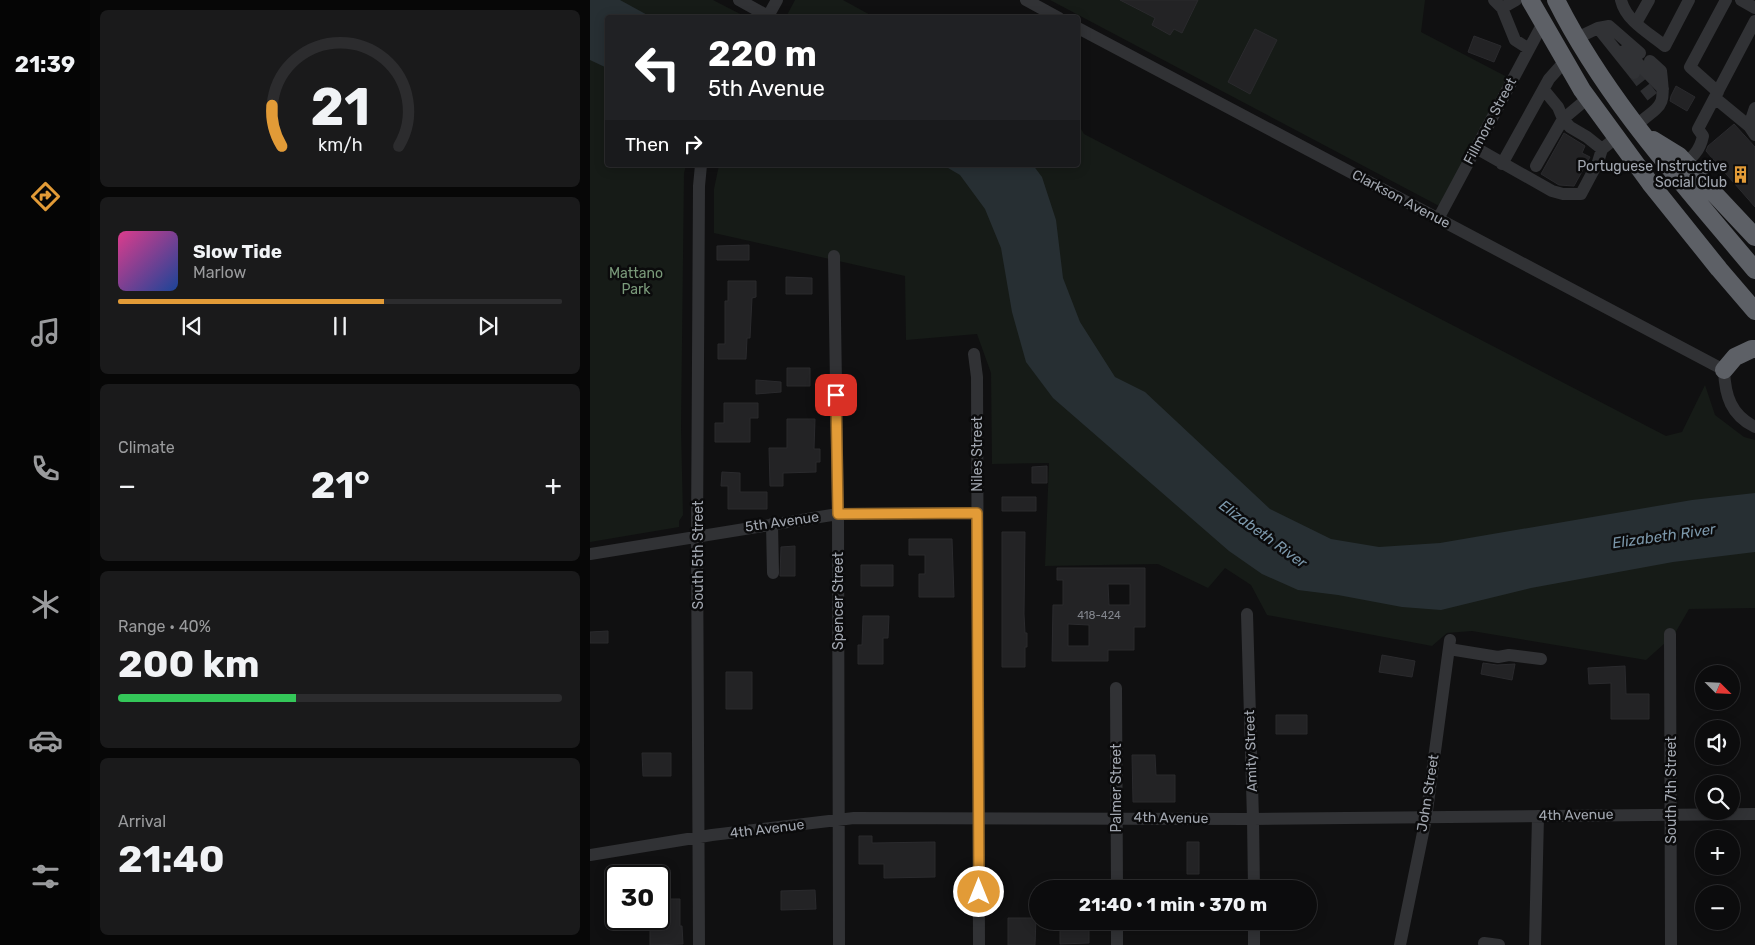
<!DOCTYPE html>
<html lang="en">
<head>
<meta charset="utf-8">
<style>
  body { margin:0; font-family:Rubik,sans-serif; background:#1a1a1b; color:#f1f3f6; height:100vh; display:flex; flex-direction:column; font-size:19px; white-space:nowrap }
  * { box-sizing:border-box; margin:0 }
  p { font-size:16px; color:#9a9b9d }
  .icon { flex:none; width:28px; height:28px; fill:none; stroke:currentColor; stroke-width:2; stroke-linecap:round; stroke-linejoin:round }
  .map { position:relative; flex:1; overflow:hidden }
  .panel { display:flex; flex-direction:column; gap:10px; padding:10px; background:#070707; width:500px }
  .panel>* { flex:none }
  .banner { position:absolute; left:15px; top:15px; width:475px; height:152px; border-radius:5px; box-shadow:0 2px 12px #0003,0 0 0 1px #2c2c2e; background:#202124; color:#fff; overflow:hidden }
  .needle { width:32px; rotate:114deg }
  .buttons { position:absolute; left:1105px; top:665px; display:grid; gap:10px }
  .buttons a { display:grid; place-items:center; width:45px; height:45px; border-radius:50%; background:#0c0c0d; box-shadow:0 2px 12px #0003,0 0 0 1px #2c2c2e; font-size:25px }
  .speed { position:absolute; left:15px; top:865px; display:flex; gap:10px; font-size:25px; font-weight:700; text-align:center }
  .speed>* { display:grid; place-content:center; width:65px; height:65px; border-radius:50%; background:#0c0c0d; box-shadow:0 2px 12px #0003,0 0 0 1px #2c2c2e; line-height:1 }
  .speed .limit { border:2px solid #111; border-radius:8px; background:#fff; color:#111 }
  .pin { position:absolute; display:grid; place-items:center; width:42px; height:42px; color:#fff; margin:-21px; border-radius:10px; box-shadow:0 2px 8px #0006 }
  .me { position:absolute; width:55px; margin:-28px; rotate:0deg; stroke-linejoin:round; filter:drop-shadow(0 0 4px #0008) }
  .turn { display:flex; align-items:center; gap:18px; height:105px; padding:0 20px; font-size:22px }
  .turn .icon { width:65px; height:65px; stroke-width:2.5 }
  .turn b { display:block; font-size:35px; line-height:42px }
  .then { display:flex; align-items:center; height:48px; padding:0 20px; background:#0003; gap:10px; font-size:19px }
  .big { font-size:38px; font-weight:700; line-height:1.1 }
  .panel .tile { flex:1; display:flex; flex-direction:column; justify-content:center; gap:8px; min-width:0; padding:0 18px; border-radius:8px; background:#1a1a1b }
  .panel .dial { align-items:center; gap:0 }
  .dial svg { height:130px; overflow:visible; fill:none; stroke:#2c2c2e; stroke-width:7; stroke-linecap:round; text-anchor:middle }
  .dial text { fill:#f1f3f6; stroke:none }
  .song { display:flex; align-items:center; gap:15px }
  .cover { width:60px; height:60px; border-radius:8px; background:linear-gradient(135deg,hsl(330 70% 55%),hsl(220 70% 35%)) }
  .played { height:5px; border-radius:2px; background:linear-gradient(90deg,#e29b37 60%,#2c2c2e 60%) }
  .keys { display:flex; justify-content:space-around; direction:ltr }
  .heat { display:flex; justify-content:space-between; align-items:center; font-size:28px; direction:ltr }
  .charge { height:8px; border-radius:4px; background:linear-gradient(90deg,#34c759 40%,#2c2c2e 0) }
  .trip { position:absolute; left:439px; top:880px; width:288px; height:50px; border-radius:25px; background:#0c0c0d; box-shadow:0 2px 12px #0003,0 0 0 1px #2c2c2e; font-weight:700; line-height:50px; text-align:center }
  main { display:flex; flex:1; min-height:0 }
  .menu { display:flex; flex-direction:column; width:90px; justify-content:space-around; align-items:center; background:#050505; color:#9a9b9d }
  .menu .icon { width:35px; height:35px }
  .menu .on { color:#e29b37 }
  .menu b { font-size:22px; color:#f1f3f6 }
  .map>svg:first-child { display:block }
</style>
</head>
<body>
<main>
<nav class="menu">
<b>21:39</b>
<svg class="icon on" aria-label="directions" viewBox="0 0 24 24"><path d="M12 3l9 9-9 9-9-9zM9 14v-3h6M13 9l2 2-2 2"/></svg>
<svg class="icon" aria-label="music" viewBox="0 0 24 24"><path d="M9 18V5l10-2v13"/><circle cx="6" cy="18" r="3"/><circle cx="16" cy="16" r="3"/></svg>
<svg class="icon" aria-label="phone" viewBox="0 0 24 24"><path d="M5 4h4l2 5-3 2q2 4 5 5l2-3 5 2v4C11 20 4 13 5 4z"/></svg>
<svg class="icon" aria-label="climate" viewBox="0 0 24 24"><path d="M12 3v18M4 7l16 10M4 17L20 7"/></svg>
<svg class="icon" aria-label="car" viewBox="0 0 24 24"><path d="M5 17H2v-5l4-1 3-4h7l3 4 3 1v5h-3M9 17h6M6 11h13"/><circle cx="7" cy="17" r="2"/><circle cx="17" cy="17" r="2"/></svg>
<svg class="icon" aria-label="filters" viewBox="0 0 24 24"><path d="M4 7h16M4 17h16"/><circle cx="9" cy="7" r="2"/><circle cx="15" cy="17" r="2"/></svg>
</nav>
<section class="panel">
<div class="tile dial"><svg viewBox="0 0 100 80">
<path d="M14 69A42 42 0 1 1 86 69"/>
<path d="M14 69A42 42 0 0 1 8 44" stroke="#e29b37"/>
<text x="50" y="56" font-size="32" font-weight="700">21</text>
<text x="50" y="72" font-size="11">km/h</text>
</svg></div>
<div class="tile">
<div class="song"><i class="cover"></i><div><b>Slow Tide</b><p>Marlow</p></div></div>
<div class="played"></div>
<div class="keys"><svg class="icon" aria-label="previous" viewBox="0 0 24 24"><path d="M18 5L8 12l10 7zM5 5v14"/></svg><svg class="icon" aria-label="pause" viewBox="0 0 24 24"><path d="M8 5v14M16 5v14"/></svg><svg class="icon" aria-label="next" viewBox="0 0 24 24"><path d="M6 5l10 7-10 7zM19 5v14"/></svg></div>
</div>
<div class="tile"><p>Climate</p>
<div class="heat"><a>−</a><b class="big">21°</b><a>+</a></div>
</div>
<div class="tile"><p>Range · 40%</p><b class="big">200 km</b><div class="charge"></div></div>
<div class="tile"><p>Arrival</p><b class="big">21:40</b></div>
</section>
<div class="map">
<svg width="1165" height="945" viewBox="0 0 1165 945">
  <rect width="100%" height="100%" fill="#101011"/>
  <path fill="#161b17" d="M 0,0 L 123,0 L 156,17 L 18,18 L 18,165 L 96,165 L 94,173 L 91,429 L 93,515 L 89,521 L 89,527 L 0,542 Z
    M 205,0 L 253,0 L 284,17 L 196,17 Z
    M 460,0 L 835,0 L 831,32 L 921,79 L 851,207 Z
    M 488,124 L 494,134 L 1076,436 L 1092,432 L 1115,385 L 1125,415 L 1154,437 L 1165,440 L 1165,608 L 1099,609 L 1084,635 L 1056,660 L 882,631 L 857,633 L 842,646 L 677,615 L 661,585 L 635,568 L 618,588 L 568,564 L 455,566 L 459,463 L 402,464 L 401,373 L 387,334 L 316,340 L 315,276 L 124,233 L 124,189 L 129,165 L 488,165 Z"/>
  <path fill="#272f33" d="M 0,0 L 30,0 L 61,17 L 18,18 L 17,68 L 0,60 Z
    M 353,165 L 443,165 L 452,177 L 466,220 L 473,278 L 490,322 L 525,377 L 555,392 L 680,509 L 741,539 L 789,547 L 850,543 L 1102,500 L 1165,493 L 1165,552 L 1083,562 L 941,588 L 851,610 L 812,607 L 748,595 L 708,590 L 672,574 L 639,551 L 463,398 L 436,362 L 422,312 L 411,248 L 395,209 L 370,175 Z"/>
  <path fill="#232325" stroke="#2a2a2d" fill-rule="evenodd" d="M 530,0 L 608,0 L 592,33 L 584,29 L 580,35 L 562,25 L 565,18 Z
    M 665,29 L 687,40 L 660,94 L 638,82 Z
    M 884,36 L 911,46 L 904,62 L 878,52 Z
    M 1086,86 L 1105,97 L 1097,111 L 1080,101 L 1081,96 Z
    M 1144,124 L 1165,147 L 1165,207 L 1116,151 L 1118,146 Z
    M 974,133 L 995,146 L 992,153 L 1000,157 L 984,186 L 969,185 L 951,174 Z
    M 159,245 L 159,260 L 127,260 L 127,246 Z
    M 196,277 L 222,278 L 222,294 L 196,294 Z
    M 138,281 L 166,281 L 166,297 L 162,298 L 160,338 L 157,338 L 156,359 L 128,359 L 128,344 L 135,344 L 135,301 L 138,301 Z
    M 197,368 L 220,368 L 220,386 L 197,386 Z
    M 166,380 L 191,382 L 191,392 L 166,394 Z
    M 134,403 L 168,403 L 168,418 L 160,418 L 160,442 L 125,442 L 125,423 L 134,423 Z
    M 197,419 L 225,419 L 224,449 L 230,449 L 230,462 L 226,462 L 226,472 L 193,473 L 193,486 L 180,486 L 179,448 L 197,448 Z
    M 457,466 L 457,483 L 442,483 L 442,467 Z
    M 132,472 L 150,473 L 150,492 L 177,492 L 177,509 L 138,509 L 138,486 L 131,486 Z
    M 412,497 L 446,497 L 446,511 L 412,511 Z
    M 412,532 L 435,532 L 434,614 L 435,633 L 437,633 L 437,647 L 435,647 L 435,667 L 412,667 Z
    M 319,539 L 362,539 L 364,597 L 329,597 L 329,574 L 335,574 L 335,555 L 319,555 Z
    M 205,546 L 205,576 L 190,576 L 191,547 Z
    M 271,565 L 303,565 L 303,586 L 271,586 Z
    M 467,568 L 555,568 L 555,627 L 544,627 L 544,650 L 518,650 L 518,661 L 462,661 L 463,605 L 473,605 L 473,580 L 467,580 ZM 518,584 L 540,584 L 540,605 L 519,605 ZM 478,624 L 499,625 L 499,646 L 478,646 Z
    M 273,616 L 299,616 L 298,638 L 293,638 L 293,664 L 268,664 L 268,645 L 272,645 Z
    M 18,631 L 18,643 L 0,643 L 0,632 Z
    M 792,655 L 825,661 L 822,677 L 789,672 Z
    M 893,663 L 907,665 L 925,664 L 922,680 L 891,674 Z
    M 1035,666 L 1036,694 L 1059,694 L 1059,719 L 1021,719 L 1021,683 L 999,684 L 998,668 Z
    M 136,672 L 162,672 L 162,709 L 136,709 Z
    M 686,715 L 717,715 L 717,734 L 686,734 Z
    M 52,753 L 81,753 L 81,776 L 53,776 Z
    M 542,755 L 565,755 L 566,775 L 585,775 L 585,802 L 543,802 Z
    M 269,836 L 282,836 L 282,843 L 345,842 L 345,877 L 294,878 L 294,864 L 269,864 Z
    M 597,842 L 609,842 L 609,874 L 597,874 Z
    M 225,890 L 226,909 L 191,910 L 191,891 Z
    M 69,899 L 90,899 L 90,926 L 92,926 L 93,944 L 60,945 L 60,926 L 69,926 Z
    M 418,918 L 446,918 L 445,945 L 418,945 Z
    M 470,930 L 499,930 L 499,943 L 470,944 Z"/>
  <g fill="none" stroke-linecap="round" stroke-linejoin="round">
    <path stroke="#2d2e31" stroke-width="12" stroke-dasharray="12 6" stroke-linecap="butt" d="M 1044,73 L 1064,99"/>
    <path stroke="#313235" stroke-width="12" d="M 149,0 L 178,16
      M 436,0 L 469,18
      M 904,0 L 912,8 L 925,40 L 939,49
      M 1031,0 C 1036,21 1059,33 1075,46 L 1099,0
      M 1151,0 L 1165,8
      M 912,8 L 926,0
      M 177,18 L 187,0
      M 1046,23 L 1059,0
      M 488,28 L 1134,370 C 1135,396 1141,415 1165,427
      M 1008,28 L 1044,73
      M 987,38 L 1008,28 L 1019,26 L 1050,53
      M 1035,50 L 1073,89
      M 954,90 L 968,107 L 973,119 L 980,127 L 997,137 L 1012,149
      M 1128,92 L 1100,67 L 1136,0
      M 1125,98 L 1159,126 L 1165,135
      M 1046,125 C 1074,103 1075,107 1071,71 L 1060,61
      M 1159,126 L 1165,108
      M 886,148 L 962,191 L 973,194 L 991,194 L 1008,162 L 1012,149 L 1027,137
      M 912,164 L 959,79 L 975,61
      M 946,166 L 973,119 L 998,98
      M 1090,167 C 1102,158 1110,151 1113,136 L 1108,129 L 1165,21
      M 848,219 L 953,23
      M 244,256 L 248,514 L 249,945
      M 384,354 L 387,377 L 389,945
      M 182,524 L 183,573
      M 0,554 L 248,514 L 387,513
      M 657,614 L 663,819 L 664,889
      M 1080,634 L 1081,945
      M 859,649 L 908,657 L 919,655 L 951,659
      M 526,688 L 527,889
      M 0,855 L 122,835 L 264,818 L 663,819 L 1165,814
      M 527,921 L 527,945
      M 664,921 L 664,945
      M 894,943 L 909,945
      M 109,945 L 107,536 L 109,186 L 111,165
      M 810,945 L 836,818 L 860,640
      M 945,945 L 948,816"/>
    <path stroke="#5d6066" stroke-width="18" d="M 940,0 L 992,90 L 1060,183 L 1129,269 L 1165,311
      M 966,0 C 1016,100 1094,185 1165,270
      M 1063,140 L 1089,156 L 1165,237
      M 1134,370 L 1145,357 L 1162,349 L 1165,349"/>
  </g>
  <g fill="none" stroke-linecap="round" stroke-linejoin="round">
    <defs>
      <path id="route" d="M 246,395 L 248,514 L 387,513 L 389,892"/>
    </defs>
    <use href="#route" stroke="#936524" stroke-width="12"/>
    <use href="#route" stroke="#e29b37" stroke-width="9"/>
  </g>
  <defs>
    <symbol id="building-bare" viewBox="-9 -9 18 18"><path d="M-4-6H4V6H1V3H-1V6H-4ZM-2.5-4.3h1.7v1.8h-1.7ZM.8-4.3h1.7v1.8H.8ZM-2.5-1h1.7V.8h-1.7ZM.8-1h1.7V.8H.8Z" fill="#e29b37" stroke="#0b0b0c" stroke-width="2.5" paint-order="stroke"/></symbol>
  </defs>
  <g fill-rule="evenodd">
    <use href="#building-bare" x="1138" y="162" width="25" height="25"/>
  </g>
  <g text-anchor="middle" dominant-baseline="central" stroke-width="5" stroke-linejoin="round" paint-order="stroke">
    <g font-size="11" fill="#82858c">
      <text x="509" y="615">418-424</text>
    </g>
    <g font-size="14" fill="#a2a7b0" stroke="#0b0b0c">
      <text transform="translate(900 121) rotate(-62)">Fillmore Street</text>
      <text transform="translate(811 199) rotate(28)">Clarkson Avenue</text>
      <text transform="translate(387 454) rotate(-90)">Niles Street</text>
      <text transform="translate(192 522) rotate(-8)">5th Avenue</text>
      <text transform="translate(108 555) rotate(-90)">South 5th Street</text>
      <text transform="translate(248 601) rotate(-90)">Spencer Street</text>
      <text transform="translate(661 751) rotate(-92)">Amity Street</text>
      <text transform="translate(526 788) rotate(-90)">Palmer Street</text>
      <text transform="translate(1081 790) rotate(-90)">South 7th Street</text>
      <text transform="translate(838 793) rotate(-81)">John Street</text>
      <text transform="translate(986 815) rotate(-1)">4th Avenue</text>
      <text transform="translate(581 818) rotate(1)">4th Avenue</text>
      <text transform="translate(177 829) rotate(-7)">4th Avenue</text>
    </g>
    <g font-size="14" fill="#a2a7b0" stroke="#0b0b0c" text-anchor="end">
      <text x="1137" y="166">Portuguese Instructive<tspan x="1137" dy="16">Social Club</tspan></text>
    </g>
    <g font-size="14" fill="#7a9a7a" stroke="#0b0b0c">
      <text x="46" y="273">Mattano<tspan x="46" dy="16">Park</tspan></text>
    </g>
    <g font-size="15" font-style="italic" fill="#7b97aa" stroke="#0b0b0c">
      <text transform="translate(673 534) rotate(36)">Elizabeth River</text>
      <text transform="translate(1074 536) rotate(-8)">Elizabeth River</text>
    </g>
  </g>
</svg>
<div class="buttons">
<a><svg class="needle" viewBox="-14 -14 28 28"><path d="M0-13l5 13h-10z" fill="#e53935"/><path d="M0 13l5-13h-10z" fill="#9a9b9d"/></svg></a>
<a><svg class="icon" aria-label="sound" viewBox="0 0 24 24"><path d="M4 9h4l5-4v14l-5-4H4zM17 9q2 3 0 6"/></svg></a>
<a><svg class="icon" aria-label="search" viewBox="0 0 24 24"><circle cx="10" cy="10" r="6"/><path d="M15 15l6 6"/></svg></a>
<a>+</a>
<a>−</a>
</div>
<div class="speed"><div class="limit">30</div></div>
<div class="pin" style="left:246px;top:395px;background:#d93025"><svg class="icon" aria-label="arrive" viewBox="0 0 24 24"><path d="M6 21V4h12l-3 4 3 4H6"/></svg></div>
<svg class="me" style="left:389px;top:892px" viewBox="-20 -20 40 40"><circle r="17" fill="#e29b37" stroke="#fff" stroke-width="3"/><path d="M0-11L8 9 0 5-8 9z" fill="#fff"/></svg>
<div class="trip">21:40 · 1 min · 370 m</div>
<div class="banner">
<div class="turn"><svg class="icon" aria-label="left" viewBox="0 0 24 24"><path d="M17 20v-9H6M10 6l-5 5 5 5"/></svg><div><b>220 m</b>5th Avenue</div></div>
<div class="then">Then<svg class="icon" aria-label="right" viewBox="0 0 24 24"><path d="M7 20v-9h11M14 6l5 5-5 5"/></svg></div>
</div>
</div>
</main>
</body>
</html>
